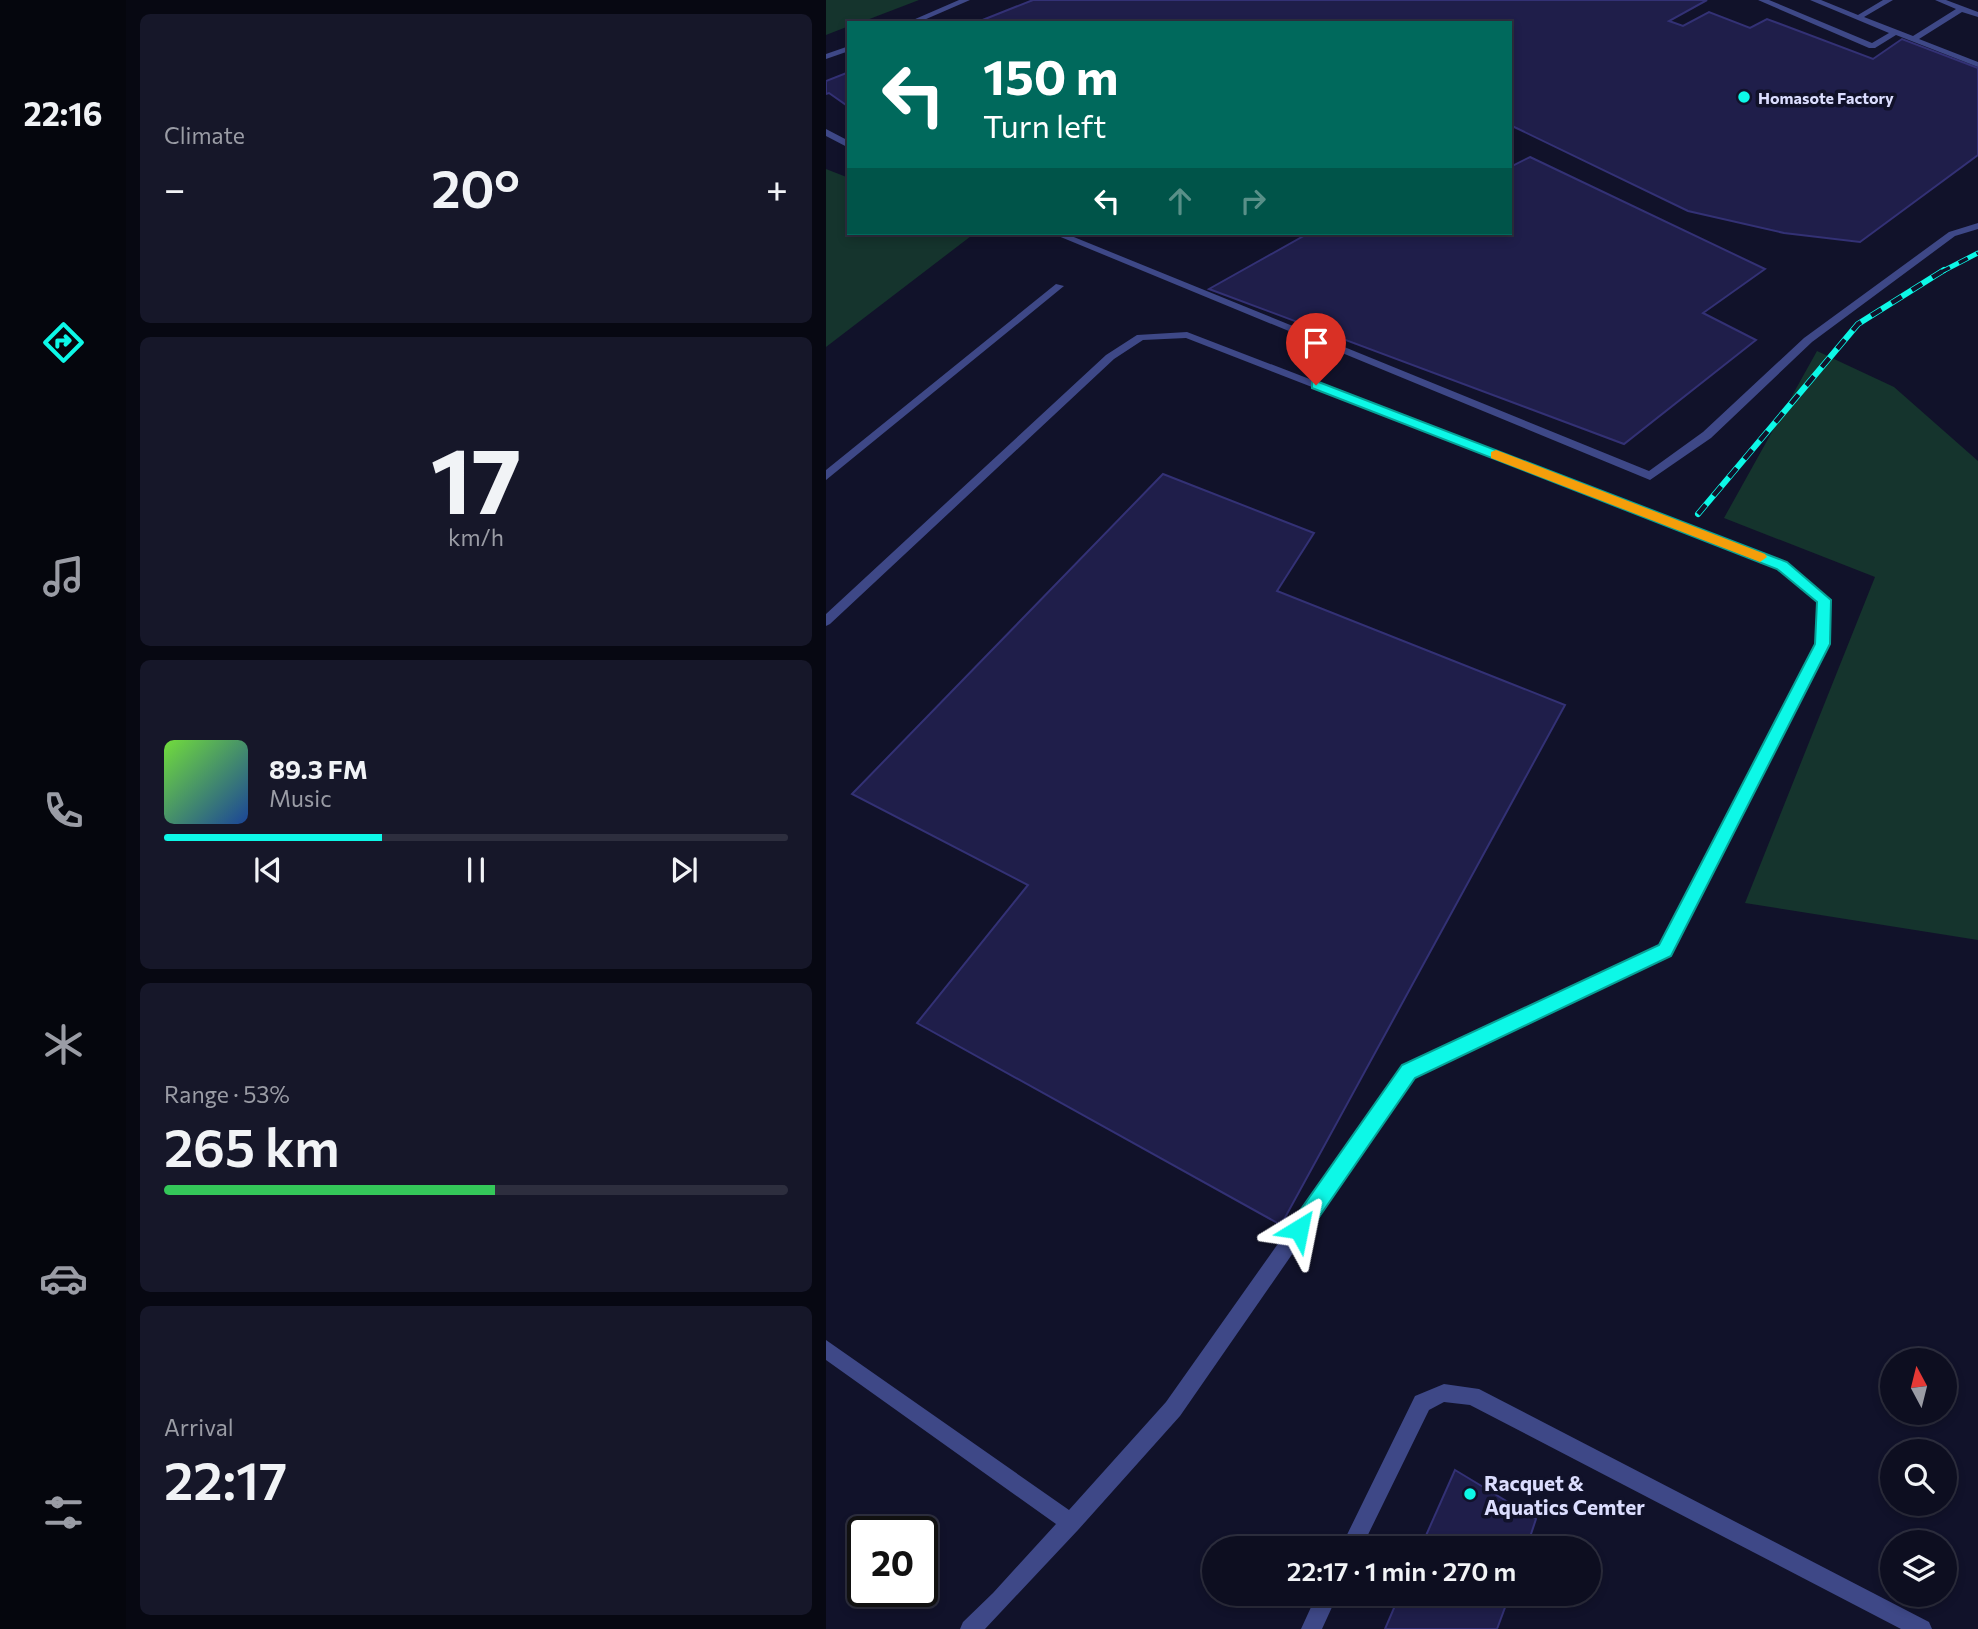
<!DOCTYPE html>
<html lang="en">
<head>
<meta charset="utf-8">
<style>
  body { margin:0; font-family:Commissioner,sans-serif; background:#161729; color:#f1f3f6; height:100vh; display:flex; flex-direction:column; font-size:26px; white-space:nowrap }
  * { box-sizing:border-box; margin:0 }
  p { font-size:23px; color:#9a9ca5 }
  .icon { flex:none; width:38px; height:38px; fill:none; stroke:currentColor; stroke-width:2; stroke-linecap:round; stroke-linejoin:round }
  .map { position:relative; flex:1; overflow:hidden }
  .panel { display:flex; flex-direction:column; gap:14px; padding:14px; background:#070812; width:700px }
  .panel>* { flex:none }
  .guide { position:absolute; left:21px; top:21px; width:665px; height:214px; border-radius:0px; box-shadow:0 4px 10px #0003,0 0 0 2px #2d2e3e; background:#00695c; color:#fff; overflow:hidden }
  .needle { width:46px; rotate:353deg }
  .buttons { position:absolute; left:1054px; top:1348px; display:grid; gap:14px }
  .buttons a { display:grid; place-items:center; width:77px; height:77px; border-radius:50%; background:#0d0e20; box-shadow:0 4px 10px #0003,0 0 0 2px #2d2e3e; font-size:35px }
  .speed { position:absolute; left:21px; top:1516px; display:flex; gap:14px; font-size:35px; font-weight:700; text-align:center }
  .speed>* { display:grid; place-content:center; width:91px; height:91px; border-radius:50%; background:#0d0e20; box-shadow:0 4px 10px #0003,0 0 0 2px #2d2e3e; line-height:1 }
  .speed .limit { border:4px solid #111; border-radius:10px; background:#fff; color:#111 }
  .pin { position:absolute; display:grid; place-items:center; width:60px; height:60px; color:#fff; margin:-72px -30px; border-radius:50% 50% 50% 0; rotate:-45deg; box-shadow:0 0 7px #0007 }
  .pin .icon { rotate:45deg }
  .me { position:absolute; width:77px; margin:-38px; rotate:35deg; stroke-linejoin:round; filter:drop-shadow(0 0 5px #0008) }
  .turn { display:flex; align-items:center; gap:24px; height:147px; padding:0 21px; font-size:32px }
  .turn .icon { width:91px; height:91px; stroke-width:2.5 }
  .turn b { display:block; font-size:49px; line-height:60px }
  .lanes { display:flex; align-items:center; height:66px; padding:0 21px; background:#0003; justify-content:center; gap:35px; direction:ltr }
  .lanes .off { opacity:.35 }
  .big { font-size:52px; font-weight:600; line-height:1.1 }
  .panel .tile { flex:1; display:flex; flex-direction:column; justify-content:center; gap:10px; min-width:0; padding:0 24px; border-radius:10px; background:#161729 }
  .panel .dial { align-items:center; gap:0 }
  .dial b { font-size:91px; line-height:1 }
  .song { display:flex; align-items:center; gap:21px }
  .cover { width:84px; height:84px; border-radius:10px; background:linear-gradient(135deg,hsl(100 70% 55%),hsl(220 70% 35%)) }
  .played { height:7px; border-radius:4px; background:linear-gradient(90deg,#0df8e7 35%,#2d2e3e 35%) }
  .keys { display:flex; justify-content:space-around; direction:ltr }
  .heat { display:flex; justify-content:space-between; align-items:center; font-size:38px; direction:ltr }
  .charge { height:10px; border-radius:5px; background:linear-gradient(90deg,#34c759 53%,#2d2e3e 0) }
  .trip { position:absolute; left:376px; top:1536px; width:399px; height:70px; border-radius:35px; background:#0d0e20; box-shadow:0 4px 10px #0003,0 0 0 2px #2d2e3e; font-weight:600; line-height:70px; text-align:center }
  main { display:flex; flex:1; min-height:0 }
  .tabs { display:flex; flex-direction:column; width:126px; justify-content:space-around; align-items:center; background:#05060d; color:#9a9ca5 }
  .tabs .icon { width:49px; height:49px }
  .tabs .current { color:#0df8e7 }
  .tabs b { font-size:32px; color:#f1f3f6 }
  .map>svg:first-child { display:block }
</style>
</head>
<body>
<main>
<nav class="tabs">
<b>22:16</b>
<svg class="icon current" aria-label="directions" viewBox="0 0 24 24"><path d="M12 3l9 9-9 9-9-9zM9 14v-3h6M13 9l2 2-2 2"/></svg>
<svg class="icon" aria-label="music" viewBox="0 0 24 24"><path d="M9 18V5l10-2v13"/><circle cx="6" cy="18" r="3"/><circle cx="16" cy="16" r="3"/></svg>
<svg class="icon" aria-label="phone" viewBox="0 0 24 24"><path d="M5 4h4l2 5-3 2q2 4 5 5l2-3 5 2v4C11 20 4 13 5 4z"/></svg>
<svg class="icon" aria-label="climate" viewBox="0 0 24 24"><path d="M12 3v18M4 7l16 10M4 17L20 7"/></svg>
<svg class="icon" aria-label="car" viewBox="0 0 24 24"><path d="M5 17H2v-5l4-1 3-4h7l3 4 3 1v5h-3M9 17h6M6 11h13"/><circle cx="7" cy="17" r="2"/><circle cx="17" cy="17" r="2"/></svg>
<svg class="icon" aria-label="filters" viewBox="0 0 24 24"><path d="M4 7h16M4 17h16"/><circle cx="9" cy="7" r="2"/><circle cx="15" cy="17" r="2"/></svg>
</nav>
<section class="panel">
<div class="tile"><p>Climate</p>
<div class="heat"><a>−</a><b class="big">20°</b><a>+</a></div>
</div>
<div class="tile dial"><b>17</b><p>km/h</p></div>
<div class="tile">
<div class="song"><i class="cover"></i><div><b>89.3 FM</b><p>Music</p></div></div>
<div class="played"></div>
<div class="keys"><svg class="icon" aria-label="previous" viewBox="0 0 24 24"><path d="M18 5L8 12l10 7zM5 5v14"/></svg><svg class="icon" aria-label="pause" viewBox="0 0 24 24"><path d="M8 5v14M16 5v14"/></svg><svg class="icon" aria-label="next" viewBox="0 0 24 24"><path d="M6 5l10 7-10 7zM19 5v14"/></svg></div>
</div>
<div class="tile"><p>Range · 53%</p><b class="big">265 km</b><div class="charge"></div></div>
<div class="tile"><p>Arrival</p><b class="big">22:17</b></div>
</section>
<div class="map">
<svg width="1152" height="1629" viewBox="0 0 1152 1629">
  <rect width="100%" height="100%" fill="#11122a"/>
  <path fill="#15342d" d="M 0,0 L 93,0 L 33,23 L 23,23 L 23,26 L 0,35 Z
    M 0,169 L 23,178 L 23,233 L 149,233 L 0,347 Z
    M 991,351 L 1068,387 L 1152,461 L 1152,940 L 919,903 L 1049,577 L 898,518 Z"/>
  <path fill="#1f1e4a" stroke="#333175" stroke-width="2" d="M 207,0 L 881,0 L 843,21 L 857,26 L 883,12 L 924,28 L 941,19 L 1047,59 L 1076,39 L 1152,68 L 1152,155 L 1034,242 L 958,233 L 862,211 L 684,125 L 684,23 L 149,23 Z
    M 23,72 L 23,107 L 3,93 L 0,94 L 0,81 Z
    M 704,157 L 939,269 L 877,313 L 930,340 L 798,444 L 383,289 L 483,233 L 684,233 L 684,167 Z
    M 337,474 L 488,533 L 451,591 L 739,705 L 455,1225 L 91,1023 L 202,885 L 26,794 Z
    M 629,1470 L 710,1519 L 700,1549 L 594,1549 Z
    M 574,1594 L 684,1594 L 671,1629 L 559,1629 Z"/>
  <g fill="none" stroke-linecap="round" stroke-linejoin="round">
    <path fill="#3e4887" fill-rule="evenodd" d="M 133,0 L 144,0 L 91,23 L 80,23 Z
      M 932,0 L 943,0 L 1046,43 L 1063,33 L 984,0 L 995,0 L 1032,15 L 1057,0 L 1067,0 L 1038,17 L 1087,36 L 1130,9 L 1109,0 L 1120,0 L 1152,12 L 1152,17 L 1136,12 L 1093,39 L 1152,62 L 1152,67 L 1070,35 L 1049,48 L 1043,48 Z
      M 23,46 L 23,51 L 0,59 L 0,54 Z
      M 0,129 L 23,141 L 23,148 L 0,136 Z
      M 1152,223 L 1152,229 L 1129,236 L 986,342 L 885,438 L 824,480 L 225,233 L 238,233 L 823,471 L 877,432 L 978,338 L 1123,232 Z
      M 230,284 L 238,286 L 0,480 L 0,470 Z
      M 361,332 L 960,562 L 1004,601 L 1003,644 L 844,955 L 589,1077 L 354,1416 L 252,1530 L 159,1629 L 134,1629 L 137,1622 L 167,1593 L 230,1524 L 0,1360 L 0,1340 L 243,1510 L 340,1402 L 577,1067 L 834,945 L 991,644 L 992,603 L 952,568 L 360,338 L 317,340 L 288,359 L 4,624 L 0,626 L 0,614 L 280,355 L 311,335 Z
      M 618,1384 L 653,1389 L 1103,1622 L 1106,1629 L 1075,1629 L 644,1405 L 618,1402 L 603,1410 L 535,1549 L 514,1549 L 589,1396 Z
      M 491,1594 L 512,1594 L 496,1629 L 475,1629 Z"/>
    <defs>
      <path id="rail-far1" d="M 1115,272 L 1152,253"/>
      <path id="rail" d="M 872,514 L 1032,324 L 1118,270"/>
    </defs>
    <use href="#rail-far1" stroke="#0df8e7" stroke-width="5"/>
    <use href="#rail" stroke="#0df8e7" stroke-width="6"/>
    <use href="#rail-far1" stroke="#11122a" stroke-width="3.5" stroke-dasharray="10" stroke-linecap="butt"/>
    <use href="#rail" stroke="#11122a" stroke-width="4.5" stroke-dasharray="12" stroke-linecap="butt"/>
  </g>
  <path fill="#0df8e7" stroke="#08a196" stroke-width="2" d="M 490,381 L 961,562 L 1005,600 L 1004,644 L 845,956 L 589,1078 L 480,1236 L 473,1239 L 466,1236 L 463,1229 L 466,1222 L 576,1065 L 833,945 L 989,644 L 991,602 L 951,569 L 486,388 L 486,382 Z"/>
  <path fill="#f59e0b" d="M 670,450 L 939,554 L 941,557 L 934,562 L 929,560 L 665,458 L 665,452 Z"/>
  <g fill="#0df8e7" stroke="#11122a" stroke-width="2.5">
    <circle cx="918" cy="97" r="7"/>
    <circle cx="644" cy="1494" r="7"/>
  </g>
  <g text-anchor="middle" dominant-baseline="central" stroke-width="7" stroke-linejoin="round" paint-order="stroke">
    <g font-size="16" font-weight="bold" fill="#dbddfe" stroke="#11122a" text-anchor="start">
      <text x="932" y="97">Homasote Factory</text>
    </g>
    <g font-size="21" font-weight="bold" fill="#dbddfe" stroke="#11122a" text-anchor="start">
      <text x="658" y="1482">Racquet &amp;<tspan x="658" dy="24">Aquatics Cemter</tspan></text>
    </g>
  </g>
</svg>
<div class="buttons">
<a><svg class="needle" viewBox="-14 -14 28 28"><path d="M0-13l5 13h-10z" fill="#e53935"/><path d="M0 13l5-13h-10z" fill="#9a9ca5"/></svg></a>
<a><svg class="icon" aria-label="search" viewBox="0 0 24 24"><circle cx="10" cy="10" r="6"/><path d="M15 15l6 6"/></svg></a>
<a><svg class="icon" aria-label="layers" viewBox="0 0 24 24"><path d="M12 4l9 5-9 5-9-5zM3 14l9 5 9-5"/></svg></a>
</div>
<div class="speed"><div class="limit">20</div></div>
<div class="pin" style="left:490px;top:385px;background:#d93025"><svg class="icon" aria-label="arrive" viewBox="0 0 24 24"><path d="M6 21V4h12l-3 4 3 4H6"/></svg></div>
<svg class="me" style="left:473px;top:1229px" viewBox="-20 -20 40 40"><path d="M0-17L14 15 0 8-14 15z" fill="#0df8e7" stroke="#fff" stroke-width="4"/></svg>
<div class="trip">22:17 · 1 min · 270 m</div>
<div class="guide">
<div class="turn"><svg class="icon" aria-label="left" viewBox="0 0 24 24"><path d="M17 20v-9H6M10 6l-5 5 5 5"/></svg><div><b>150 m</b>Turn left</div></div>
<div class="lanes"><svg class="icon" aria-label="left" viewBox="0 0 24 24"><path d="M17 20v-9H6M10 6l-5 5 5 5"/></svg><svg class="icon off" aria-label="ahead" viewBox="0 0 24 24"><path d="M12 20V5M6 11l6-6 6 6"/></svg><svg class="icon off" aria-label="right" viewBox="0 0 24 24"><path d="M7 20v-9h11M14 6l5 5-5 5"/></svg></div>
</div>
</div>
</main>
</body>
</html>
